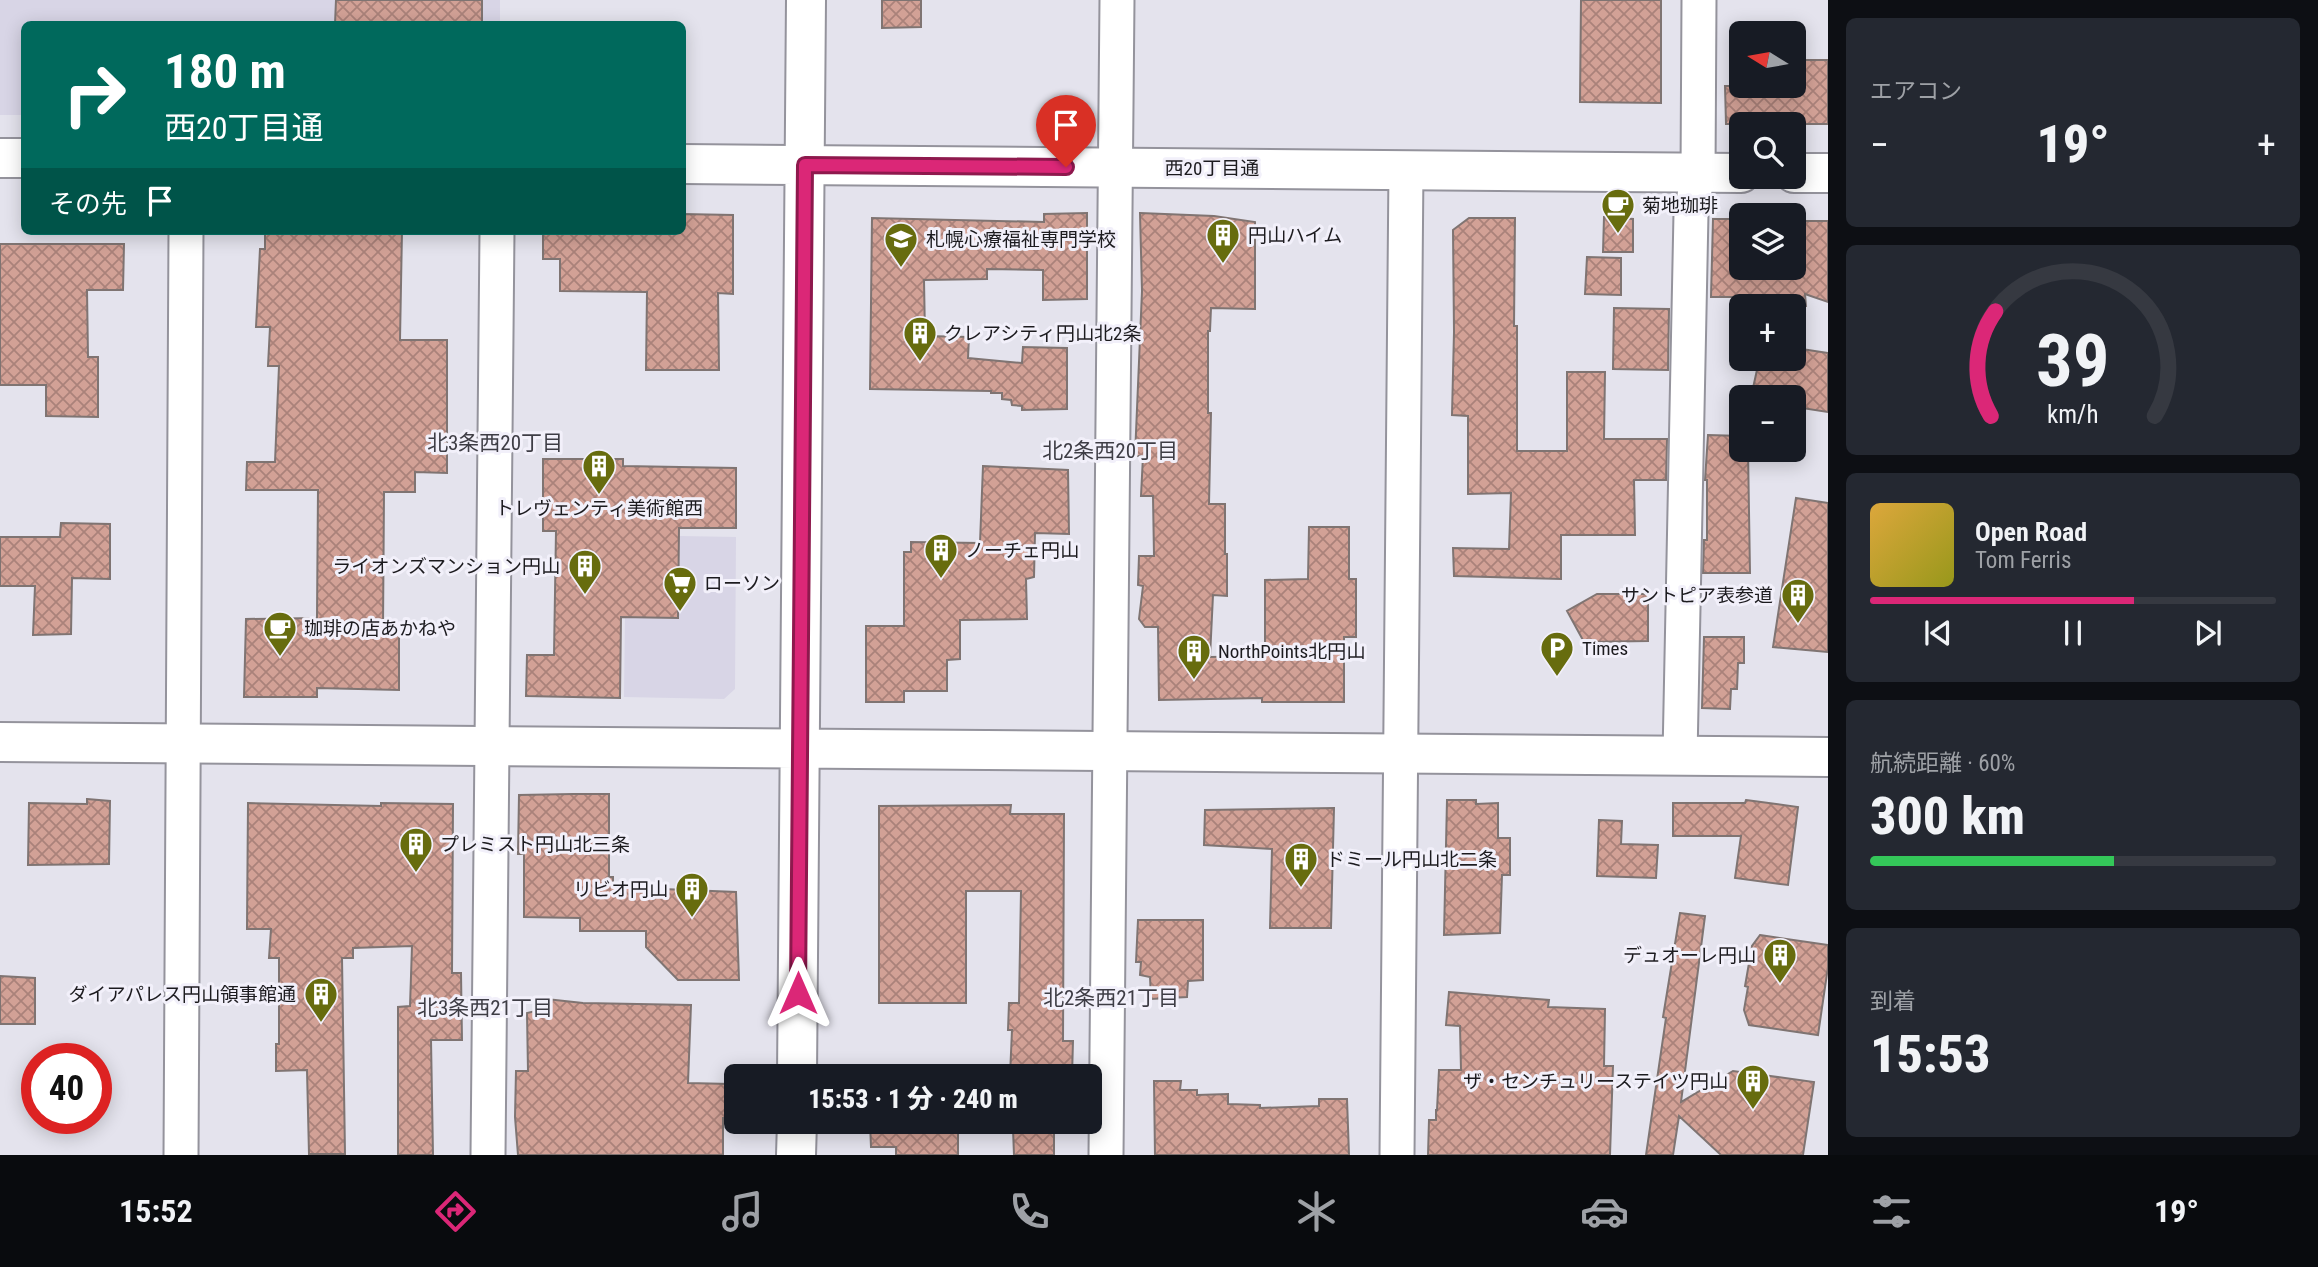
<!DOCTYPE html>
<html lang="ja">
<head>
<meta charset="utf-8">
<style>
  body { margin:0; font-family:"Roboto Condensed","Noto Sans JP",sans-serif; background:#242831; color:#f1f3f6; height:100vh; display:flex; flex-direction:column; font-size:26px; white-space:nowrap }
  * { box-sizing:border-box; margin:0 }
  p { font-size:23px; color:#9ea1a6 }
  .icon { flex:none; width:38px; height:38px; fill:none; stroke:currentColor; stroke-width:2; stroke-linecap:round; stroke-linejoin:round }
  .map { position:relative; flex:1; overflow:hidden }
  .panel { display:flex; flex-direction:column; gap:18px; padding:18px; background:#0d0f14; width:490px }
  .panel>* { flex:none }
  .hud { position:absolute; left:21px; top:21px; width:665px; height:214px; border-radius:10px; box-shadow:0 4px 18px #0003; background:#00695c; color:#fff; overflow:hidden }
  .needle { width:46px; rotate:281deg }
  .fabs { position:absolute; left:1729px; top:21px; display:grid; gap:14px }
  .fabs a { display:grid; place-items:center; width:77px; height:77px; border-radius:10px; background:#171b24; box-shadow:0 4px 18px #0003; font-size:35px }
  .speed { position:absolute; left:21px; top:1043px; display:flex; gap:14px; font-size:35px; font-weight:700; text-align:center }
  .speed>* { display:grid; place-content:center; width:91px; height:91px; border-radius:50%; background:#171b24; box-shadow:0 4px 18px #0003; line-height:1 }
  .speed .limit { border:10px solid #d22; background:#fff; color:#111 }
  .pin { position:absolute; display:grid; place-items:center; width:60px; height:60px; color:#fff; margin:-72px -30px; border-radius:50% 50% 50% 0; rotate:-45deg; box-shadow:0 0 7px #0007 }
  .pin .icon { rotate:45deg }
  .me { position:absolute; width:77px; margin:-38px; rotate:0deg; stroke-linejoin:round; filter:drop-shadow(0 0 5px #0008) }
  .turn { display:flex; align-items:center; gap:24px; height:147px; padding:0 28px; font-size:32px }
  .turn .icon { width:91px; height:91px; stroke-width:2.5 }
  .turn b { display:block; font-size:49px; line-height:60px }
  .then { display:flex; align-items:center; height:66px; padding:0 28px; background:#0003; gap:14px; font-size:26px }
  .big { font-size:52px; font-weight:800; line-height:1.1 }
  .panel .tile { flex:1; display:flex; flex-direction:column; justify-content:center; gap:10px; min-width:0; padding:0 24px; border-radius:10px; background:#242831 }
  .panel .dial { align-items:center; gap:0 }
  .dial svg { height:182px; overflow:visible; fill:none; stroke:#363941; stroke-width:7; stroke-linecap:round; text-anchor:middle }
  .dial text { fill:#f1f3f6; stroke:none }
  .song { display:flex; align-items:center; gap:21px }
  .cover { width:84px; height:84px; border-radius:10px; background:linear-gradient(135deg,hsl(40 70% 55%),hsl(60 70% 35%)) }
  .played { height:7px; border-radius:4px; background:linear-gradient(90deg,#db2777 65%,#363941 65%) }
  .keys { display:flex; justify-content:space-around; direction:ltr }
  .heat { display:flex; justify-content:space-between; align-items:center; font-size:38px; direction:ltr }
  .charge { height:10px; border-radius:5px; background:linear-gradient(90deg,#34c759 60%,#363941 0) }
  .trip { position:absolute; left:724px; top:1064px; width:378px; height:70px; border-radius:10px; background:#171b24; box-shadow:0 4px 18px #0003; font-weight:800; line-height:70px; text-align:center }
  .menu { display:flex; height:112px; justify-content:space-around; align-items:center; background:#090b0e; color:#9ea1a6 }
  .menu .icon { width:49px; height:49px }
  .menu .active { color:#db2777 }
  .menu b { font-size:32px; color:#f1f3f6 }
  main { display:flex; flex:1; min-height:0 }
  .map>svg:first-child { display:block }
</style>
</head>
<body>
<main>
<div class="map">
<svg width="1828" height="1155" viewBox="0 0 1828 1155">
  <defs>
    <pattern id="building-cross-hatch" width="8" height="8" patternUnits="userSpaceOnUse" patternTransform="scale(1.75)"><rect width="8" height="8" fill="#d2a196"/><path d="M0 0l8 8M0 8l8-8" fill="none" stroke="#aa827a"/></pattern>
  </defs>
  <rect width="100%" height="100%" fill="#e4e3ed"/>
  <path fill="#d8d5e6" d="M 0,0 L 500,0 L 500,24 L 24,24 L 24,115 L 0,115 Z
    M 626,535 L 736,537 L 735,689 L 724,699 L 624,697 Z"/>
  <path fill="url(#building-cross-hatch)" stroke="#7f7472" stroke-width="2" d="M 336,0 L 482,0 L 482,24 L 335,24 Z
    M 882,0 L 921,0 L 921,27 L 882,28 Z
    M 1581,0 L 1661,0 L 1661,103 L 1580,102 Z
    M 1794,60 L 1828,60 L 1828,124 L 1726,124 L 1725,86 L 1794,86 Z
    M 1087,213 L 1087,299 L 1043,300 L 1043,270 L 987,269 L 987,279 L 924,280 L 925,336 L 969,337 L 968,358 L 1022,363 L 1023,347 L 1067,348 L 1067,409 L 1022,410 L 1022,406 L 1012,405 L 1011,400 L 1002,399 L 1002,393 L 991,393 L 991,391 L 870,389 L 872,218 L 1044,222 L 1044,214 Z
    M 1140,213 L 1214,216 L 1255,222 L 1255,309 L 1211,308 L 1210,331 L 1208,331 L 1208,413 L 1211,413 L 1209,504 L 1225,504 L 1225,554 L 1227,554 L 1227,596 L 1213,595 L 1210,657 L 1263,656 L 1264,644 L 1265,644 L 1265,580 L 1308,579 L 1309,527 L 1349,527 L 1349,579 L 1356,579 L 1356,637 L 1344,637 L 1344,702 L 1262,702 L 1262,698 L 1159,700 L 1158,627 L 1145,627 L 1139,619 L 1143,586 L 1138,585 L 1139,556 L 1154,556 L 1153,496 L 1141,496 L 1143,456 L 1135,456 L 1142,291 Z
    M 682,214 L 733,215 L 733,294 L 718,293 L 719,370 L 646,370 L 647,292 L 560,291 L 560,259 L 543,259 L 543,231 L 682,231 Z
    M 1604,217 L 1633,219 L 1633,252 L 1603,252 Z
    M 1469,218 L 1515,218 L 1514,326 L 1517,326 L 1517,451 L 1567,451 L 1567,372 L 1605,372 L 1604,439 L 1667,439 L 1666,480 L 1634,480 L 1635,535 L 1561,535 L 1561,579 L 1454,576 L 1453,548 L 1509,549 L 1511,493 L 1468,494 L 1468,416 L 1452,415 L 1454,332 L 1453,230 Z
    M 1713,219 L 1741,219 L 1741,268 L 1794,268 L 1794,221 L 1828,221 L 1828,302 L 1805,294 L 1806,306 L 1765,306 L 1765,301 L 1736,301 L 1733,297 L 1711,297 Z
    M 265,231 L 402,231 L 400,340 L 447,340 L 447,473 L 415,472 L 415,492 L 384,492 L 383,628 L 399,628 L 399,690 L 317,688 L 317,697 L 244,697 L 246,619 L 317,618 L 318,490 L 246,490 L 247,462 L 275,462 L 279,366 L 268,366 L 270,327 L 256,327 L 260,249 L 265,249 Z
    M 0,244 L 124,244 L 123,290 L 87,290 L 88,357 L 98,357 L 98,417 L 46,416 L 46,385 L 0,385 Z
    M 1587,257 L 1621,258 L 1621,295 L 1585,294 Z
    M 1614,308 L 1669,309 L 1668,370 L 1613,369 Z
    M 1795,348 L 1828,353 L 1828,412 L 1795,407 L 1794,397 L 1751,397 L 1757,370 L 1777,359 L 1794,359 Z
    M 1708,435 L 1741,436 L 1741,450 L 1748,450 L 1750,573 L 1703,573 L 1704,540 L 1707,540 L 1707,480 L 1705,480 Z
    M 543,459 L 623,459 L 623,466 L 736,468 L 736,528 L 679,528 L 678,618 L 621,617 L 620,698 L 526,696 L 527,655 L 554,655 L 556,531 L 543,531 Z
    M 983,466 L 1068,470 L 1069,534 L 1035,533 L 1034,577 L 1026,579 L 1027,619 L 960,620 L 960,659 L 947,660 L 947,691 L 904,691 L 904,702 L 866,702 L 866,626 L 904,626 L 904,552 L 911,552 L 911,542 L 980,543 Z
    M 1796,498 L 1828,503 L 1828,652 L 1773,647 Z
    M 61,523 L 110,524 L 110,579 L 72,578 L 71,634 L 33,635 L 35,586 L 0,586 L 0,537 L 60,537 Z
    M 1597,594 L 1648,594 L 1648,641 L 1584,642 L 1567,611 Z
    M 1704,637 L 1744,637 L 1744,663 L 1738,663 L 1737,689 L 1731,689 L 1730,709 L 1702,708 Z
    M 573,794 L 609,794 L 609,877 L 613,877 L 613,887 L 736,892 L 739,980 L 678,980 L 646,947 L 646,931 L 580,931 L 580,918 L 524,917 L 524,854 L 518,854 L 519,795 Z
    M 87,799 L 110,801 L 109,864 L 28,865 L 29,803 L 87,804 Z
    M 1447,800 L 1476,800 L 1476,804 L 1498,803 L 1498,838 L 1510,838 L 1510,875 L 1502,875 L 1500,933 L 1444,935 Z
    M 1746,800 L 1798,807 L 1788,885 L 1735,878 L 1741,836 L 1673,836 L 1673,803 L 1745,803 Z
    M 248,803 L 381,806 L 381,803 L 453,804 L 452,973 L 461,973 L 462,1040 L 431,1040 L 433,1155 L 398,1155 L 398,1007 L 410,1006 L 412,946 L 353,948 L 353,958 L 342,958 L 345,1154 L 309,1154 L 307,1070 L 276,1071 L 276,1044 L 279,1044 L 279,958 L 269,958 L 271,929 L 247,929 Z
    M 1011,805 L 1010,814 L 1064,814 L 1063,1041 L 1073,1041 L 1072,1076 L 1010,1076 L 1012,1030 L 1008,1030 L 1009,1003 L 1019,1003 L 1021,891 L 966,891 L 966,1003 L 879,1003 L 879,806 Z
    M 1334,808 L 1331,928 L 1270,928 L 1272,849 L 1204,845 L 1205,810 Z
    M 1599,820 L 1622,821 L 1621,844 L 1658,845 L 1656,878 L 1597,876 Z
    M 1680,913 L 1705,916 L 1681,1102 L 1733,1071 L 1814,1082 L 1803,1155 L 1721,1155 L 1679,1116 L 1673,1155 L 1646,1155 L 1666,1018 L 1663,1017 Z
    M 1138,920 L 1203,920 L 1203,980 L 1188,981 L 1187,997 L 1151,999 L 1150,977 L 1140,975 L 1141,962 L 1136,962 Z
    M 1760,935 L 1828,945 L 1828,967 L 1818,1035 L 1749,1025 L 1744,1010 L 1748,987 L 1745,986 L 1752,946 Z
    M 0,976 L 35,978 L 35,1024 L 0,1024 Z
    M 1449,992 L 1549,1000 L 1548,1007 L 1605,1009 L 1604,1066 L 1613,1066 L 1610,1155 L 1428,1155 L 1429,1120 L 1436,1120 L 1436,1110 L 1437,1110 L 1439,1070 L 1461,1070 L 1460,1026 L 1446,1025 Z
    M 537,998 L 583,1003 L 691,1005 L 688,1083 L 730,1084 L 729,1118 L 723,1118 L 723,1155 L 518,1155 L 515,1117 L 516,1071 L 528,1071 L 527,1013 L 536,1011 Z
    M 1154,1081 L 1181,1081 L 1180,1090 L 1197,1090 L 1197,1095 L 1228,1094 L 1228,1104 L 1260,1105 L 1260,1108 L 1319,1106 L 1319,1099 L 1347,1099 L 1349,1155 L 1155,1155 Z
    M 870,1122 L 958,1122 L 958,1155 L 896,1155 L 896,1147 L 871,1147 Z
    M 1030,1122 L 1054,1122 L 1054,1155 L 1014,1155 L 1013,1129 Z"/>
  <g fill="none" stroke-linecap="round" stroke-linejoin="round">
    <defs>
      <path id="street" d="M 1680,756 L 1691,213 L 1698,173 L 1699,0
        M 181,1155 L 186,231
        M 488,1155 L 497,231
        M 1106,1155 L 1117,0
        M 1397,1155 L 1406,169"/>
      <path id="secondary" d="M 0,158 L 24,158
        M 682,164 L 1741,173
        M 1794,173 L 1828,173
        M 0,742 L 1828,757
        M 797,1076 L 806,0
        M 796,1155 L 797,1122"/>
    </defs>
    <use href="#street" stroke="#94939c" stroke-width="37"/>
    <use href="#secondary" stroke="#94939c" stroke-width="42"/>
    <use href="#street" stroke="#fff" stroke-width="33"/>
    <use href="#secondary" stroke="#fff" stroke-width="38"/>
  </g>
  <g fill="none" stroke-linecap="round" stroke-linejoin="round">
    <defs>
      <path id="route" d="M 798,993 L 805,165 L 1066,167"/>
    </defs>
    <use href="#route" stroke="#8e194d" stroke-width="18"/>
    <use href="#route" stroke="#db2777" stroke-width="12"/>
  </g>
  <defs>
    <symbol id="cafe-pin" viewBox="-11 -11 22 30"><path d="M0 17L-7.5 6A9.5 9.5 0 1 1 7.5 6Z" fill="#676c0e" stroke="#f2f0fa"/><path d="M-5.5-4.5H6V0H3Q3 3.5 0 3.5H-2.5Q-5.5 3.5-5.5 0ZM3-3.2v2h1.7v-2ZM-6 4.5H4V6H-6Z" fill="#fff"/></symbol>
    <symbol id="building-pin" viewBox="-11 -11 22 30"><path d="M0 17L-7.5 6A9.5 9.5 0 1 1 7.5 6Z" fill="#676c0e" stroke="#f2f0fa"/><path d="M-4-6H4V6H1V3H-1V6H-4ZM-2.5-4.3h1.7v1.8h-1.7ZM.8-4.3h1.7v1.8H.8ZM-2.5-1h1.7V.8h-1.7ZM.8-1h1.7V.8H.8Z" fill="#fff"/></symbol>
    <symbol id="university-pin" viewBox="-11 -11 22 30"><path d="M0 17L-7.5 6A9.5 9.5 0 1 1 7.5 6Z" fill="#676c0e" stroke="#f2f0fa"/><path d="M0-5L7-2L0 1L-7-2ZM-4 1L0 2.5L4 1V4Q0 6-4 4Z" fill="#fff"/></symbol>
    <symbol id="supermarket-pin" viewBox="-11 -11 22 30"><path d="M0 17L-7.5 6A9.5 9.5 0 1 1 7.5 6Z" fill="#676c0e" stroke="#f2f0fa"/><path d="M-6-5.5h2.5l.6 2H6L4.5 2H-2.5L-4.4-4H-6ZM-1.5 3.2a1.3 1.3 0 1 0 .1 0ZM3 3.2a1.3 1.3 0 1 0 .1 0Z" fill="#fff"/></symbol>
    <symbol id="parking-pin" viewBox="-11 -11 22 30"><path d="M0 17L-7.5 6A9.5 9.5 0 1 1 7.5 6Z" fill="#676c0e" stroke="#f2f0fa"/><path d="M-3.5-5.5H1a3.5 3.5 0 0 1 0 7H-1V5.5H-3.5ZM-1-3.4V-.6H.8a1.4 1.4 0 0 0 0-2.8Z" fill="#fff"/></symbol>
  </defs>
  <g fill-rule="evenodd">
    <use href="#cafe-pin" x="1599" y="186" width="38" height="52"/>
    <use href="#building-pin" x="1204" y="216" width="38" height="52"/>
    <use href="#university-pin" x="882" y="220" width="38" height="52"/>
    <use href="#building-pin" x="901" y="314" width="38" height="52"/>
    <use href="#building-pin" x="580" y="447" width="38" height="52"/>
    <use href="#building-pin" x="922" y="531" width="38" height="52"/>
    <use href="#building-pin" x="566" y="547" width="38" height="52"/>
    <use href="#supermarket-pin" x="661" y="564" width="38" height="52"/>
    <use href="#building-pin" x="1779" y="576" width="38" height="52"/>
    <use href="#cafe-pin" x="261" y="609" width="38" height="52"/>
    <use href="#parking-pin" x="1538" y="629" width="38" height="52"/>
    <use href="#building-pin" x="1175" y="632" width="38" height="52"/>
    <use href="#building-pin" x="397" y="825" width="38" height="52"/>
    <use href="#building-pin" x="1282" y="840" width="38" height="52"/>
    <use href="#building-pin" x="673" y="870" width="38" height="52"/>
    <use href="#building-pin" x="1761" y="936" width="38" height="52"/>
    <use href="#building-pin" x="302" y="975" width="38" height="52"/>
    <use href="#building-pin" x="1734" y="1062" width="38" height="52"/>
  </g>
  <g text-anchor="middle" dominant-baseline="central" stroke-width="6" stroke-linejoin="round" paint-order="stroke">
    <g font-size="19" fill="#1c1b1f" stroke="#f2f0fa">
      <text x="1212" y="168">西20丁目通</text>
    </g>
    <g font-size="19" fill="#1c1b1f" stroke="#f2f0fa" text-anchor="start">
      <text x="1642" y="205">菊地珈琲</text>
      <text x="1248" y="235">円山ハイム</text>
      <text x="926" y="239">札幌心療福祉専門学校</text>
      <text x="944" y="333">クレアシティ円山北2条</text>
      <text x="599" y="508" text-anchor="middle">トレヴェンティ美術館西</text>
      <text x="965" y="550">ノーチェ円山</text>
      <text x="560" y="566" text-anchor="end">ライオンズマンション円山</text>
      <text x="704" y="583">ローソン</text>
      <text x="1773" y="595" text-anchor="end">サントピア表参道</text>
      <text x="304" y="628">珈琲の店あかねや</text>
      <text x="1582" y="648">Times</text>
      <text x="1218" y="651">NorthPoints北円山</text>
      <text x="440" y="844">プレミスト円山北三条</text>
      <text x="1326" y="859">ドミール円山北二条</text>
      <text x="668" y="889" text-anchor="end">リビオ円山</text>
      <text x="1756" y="955" text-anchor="end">デュオーレ円山</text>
      <text x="296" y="994" text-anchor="end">ダイアパレス円山領事館通</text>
      <text x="1728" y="1081" text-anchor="end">ザ・センチュリーステイツ円山</text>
    </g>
    <g font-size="21" fill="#3e3d45" stroke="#f2f0fa">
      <text x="495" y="443">北3条西20丁目</text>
      <text x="1110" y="451">北2条西20丁目</text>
      <text x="1111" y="998">北2条西21丁目</text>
      <text x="485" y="1008">北3条西21丁目</text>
    </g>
  </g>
</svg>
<div class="fabs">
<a><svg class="needle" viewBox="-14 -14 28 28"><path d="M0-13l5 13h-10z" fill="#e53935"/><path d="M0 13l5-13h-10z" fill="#9ea1a6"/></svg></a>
<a><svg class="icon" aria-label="search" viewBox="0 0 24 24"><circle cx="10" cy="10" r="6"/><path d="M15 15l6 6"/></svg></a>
<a><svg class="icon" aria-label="layers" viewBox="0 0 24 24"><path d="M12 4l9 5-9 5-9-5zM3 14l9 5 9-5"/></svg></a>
<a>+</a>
<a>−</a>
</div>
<div class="speed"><div class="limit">40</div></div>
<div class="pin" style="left:1066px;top:167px;background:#d93025"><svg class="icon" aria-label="arrive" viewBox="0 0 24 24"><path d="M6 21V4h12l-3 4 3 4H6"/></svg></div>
<svg class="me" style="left:798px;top:993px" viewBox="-20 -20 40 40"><path d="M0-17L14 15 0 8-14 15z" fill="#db2777" stroke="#fff" stroke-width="4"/></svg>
<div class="trip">15:53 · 1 分 · 240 m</div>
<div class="hud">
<div class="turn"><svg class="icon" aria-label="right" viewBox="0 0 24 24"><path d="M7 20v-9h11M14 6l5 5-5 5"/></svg><div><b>180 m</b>西20丁目通</div></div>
<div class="then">その先<svg class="icon" aria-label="arrive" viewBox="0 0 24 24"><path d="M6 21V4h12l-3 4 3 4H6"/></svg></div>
</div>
</div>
<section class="panel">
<div class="tile"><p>エアコン</p>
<div class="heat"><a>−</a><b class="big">19°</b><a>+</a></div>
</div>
<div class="tile dial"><svg viewBox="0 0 100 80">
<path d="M14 69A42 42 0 1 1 86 69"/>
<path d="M14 69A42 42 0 0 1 16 23" stroke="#db2777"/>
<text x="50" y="56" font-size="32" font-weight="700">39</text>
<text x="50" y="72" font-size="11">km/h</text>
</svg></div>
<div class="tile">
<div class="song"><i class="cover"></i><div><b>Open Road</b><p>Tom Ferris</p></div></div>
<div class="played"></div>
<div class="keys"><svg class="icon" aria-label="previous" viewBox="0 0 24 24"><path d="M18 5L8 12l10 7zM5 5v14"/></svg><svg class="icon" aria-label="pause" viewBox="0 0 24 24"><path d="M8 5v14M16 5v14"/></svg><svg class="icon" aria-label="next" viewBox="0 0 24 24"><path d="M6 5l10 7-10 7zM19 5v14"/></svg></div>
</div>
<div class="tile"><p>航続距離 · 60%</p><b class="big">300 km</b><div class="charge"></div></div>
<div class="tile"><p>到着</p><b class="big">15:53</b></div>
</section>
</main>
<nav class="menu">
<b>15:52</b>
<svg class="icon active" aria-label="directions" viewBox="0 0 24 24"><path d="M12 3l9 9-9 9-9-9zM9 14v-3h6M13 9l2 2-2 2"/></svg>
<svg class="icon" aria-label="music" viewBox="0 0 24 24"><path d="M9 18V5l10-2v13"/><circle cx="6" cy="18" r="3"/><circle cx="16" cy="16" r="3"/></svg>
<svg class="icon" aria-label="phone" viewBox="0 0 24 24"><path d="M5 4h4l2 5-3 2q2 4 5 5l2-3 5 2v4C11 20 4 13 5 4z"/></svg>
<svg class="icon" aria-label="climate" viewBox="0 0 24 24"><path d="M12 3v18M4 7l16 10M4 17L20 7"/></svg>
<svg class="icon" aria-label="car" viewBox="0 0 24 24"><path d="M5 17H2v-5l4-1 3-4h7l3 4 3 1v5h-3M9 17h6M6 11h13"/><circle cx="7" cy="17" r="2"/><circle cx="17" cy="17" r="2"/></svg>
<svg class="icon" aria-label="filters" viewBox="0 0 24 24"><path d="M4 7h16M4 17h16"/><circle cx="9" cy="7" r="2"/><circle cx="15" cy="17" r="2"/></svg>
<b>19°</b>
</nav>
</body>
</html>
